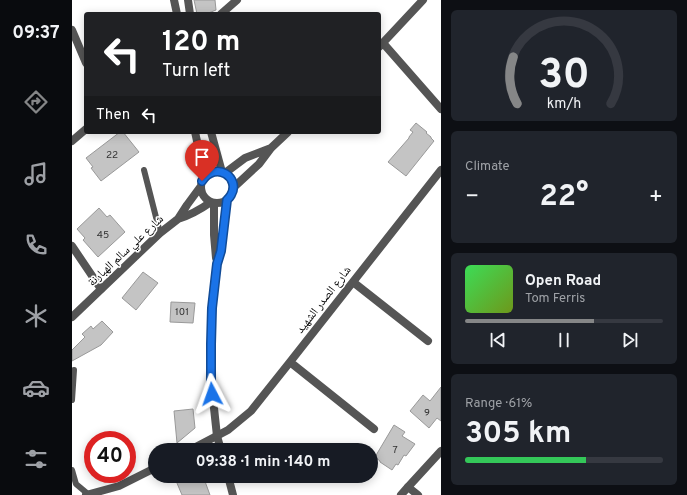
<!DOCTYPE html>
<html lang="en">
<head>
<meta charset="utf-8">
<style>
  body { margin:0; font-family:Overpass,"Noto Naskh Arabic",sans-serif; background:#20242c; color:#f1f3f6; height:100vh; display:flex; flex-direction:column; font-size:15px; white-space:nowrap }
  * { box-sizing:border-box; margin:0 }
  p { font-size:13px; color:#9ea1a6 }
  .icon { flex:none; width:22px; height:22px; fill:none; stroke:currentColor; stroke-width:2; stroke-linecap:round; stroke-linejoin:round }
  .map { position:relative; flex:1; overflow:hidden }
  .details { display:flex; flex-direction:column; gap:10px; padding:10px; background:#0d0f14; width:246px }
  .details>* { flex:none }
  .banner { position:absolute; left:12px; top:12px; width:297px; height:122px; border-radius:4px; box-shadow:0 2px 10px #0003; background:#202124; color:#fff; overflow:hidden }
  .speed { position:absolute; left:12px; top:431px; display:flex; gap:8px; font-size:20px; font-weight:700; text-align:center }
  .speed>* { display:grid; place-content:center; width:52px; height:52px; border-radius:50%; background:#171b24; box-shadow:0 2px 10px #0003; line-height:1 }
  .speed .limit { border:6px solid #d22; background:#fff; color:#111 }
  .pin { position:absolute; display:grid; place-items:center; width:34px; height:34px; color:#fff; margin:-41px -17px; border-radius:50% 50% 50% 0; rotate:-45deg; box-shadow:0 0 4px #0007 }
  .pin .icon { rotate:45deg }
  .me { position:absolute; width:44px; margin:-22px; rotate:356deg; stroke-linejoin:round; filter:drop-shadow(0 0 3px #0008) }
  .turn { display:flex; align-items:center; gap:14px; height:84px; padding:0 12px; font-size:18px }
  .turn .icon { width:52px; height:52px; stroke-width:2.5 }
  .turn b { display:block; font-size:28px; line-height:34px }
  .then { display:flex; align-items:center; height:38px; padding:0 12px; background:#0003; gap:8px; font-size:15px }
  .big { font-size:30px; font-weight:700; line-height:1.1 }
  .details .card { flex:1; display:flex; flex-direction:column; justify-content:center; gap:6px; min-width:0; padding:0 14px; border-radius:6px; background:#20242c }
  .details .dial { align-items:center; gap:0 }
  .dial svg { height:104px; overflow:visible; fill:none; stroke:#363941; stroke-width:7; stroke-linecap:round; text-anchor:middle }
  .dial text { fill:#f1f3f6; stroke:none }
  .song { display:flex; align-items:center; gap:12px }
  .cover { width:48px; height:48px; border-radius:6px; background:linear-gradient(135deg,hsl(130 70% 55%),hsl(80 70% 35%)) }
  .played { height:4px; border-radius:2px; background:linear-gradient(90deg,#858687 65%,#363941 65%) }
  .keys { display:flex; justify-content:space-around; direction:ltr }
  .heat { display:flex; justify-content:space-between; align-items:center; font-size:22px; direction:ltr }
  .charge { height:6px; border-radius:3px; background:linear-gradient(90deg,#34c759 61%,#363941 0) }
  .trip { position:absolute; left:76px; top:443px; width:230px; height:40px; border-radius:20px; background:#171b24; box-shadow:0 2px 10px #0003; font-weight:700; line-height:40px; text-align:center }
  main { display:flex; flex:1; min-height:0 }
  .dock { display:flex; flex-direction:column; width:72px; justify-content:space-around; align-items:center; background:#090b0e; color:#9ea1a6 }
  .dock .icon { width:28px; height:28px }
  .dock .selected { color:#858687 }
  .dock b { font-size:18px; color:#f1f3f6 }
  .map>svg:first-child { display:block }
</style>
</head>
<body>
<main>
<nav class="dock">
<b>09:37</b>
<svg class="icon selected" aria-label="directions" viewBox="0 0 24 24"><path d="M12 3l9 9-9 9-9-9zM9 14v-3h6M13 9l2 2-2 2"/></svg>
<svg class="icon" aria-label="music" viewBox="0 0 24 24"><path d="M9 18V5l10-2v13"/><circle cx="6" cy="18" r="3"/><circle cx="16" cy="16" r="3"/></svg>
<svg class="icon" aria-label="phone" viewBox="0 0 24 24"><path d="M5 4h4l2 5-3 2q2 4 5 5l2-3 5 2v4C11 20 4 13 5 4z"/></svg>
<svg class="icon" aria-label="climate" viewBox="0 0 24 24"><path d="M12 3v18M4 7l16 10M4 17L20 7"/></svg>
<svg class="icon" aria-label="car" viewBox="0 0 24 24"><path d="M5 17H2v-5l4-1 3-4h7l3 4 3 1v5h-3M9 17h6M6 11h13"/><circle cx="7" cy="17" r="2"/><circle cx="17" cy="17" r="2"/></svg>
<svg class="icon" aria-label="filters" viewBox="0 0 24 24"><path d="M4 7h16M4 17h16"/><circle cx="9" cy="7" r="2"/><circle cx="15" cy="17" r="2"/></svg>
</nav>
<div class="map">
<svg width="369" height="495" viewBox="0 0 369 495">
  <rect width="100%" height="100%" fill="#fff"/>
  <path fill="#c4c4c4" stroke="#999" d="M 122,0 L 143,0 L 144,10 L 134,14 L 125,14 Z
    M 344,123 L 355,132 L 354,133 L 359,137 L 359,138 L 362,141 L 334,176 L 316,162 L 337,138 L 337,137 L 341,132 L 338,130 Z
    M 48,132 L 51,132 L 67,152 L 29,181 L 19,168 L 21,167 L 14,158 Z
    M 27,208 L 35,217 L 38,215 L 53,232 L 26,257 L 11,240 L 13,238 L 5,229 Z
    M 71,272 L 86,283 L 64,310 L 50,298 Z
    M 99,302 L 123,303 L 121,323 L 98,322 Z
    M 30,321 L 41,332 L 29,345 L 0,361 L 0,350 L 13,337 L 10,334 L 19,326 L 21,329 Z
    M 369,387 L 369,421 L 365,418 L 357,428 L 338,411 L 351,395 L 358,401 Z
    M 121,409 L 123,428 L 105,443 L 102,411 Z
    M 322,425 L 333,432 L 330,436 L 343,444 L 334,456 L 332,455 L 326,465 L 324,464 L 320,470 L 308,462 L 308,461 L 303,457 Z
    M 102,476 L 131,476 L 138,495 L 110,495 Z"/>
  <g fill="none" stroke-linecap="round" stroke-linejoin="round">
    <path stroke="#555" stroke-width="6" d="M 72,170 L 88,233
      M 0,400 L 2,370
      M 0,470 L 4,484 L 16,494"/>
    <path stroke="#555" stroke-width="8" d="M 149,14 L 165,0
      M 0,30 L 14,63
      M 311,43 L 369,109
      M 307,47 L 351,0
      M 0,141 L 14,129
      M 153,173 L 173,158 L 199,148
      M 161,188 L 187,164 L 199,148 L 216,132
      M 0,246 L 29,289
      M 281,282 L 356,341
      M 218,362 L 302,429
      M 118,450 L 156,430 L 179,411 L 218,362 L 369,170
      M 336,487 L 369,451
      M 14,495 L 47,486 L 83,468"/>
    <path stroke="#555" stroke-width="8" d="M 102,0 L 105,14
      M 116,0 L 118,14
      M 123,132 L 133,177
      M 139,132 L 150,172
      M129 187a16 16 0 1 1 32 0a16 16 0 1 1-32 0Z
      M 142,203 L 142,235 L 144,258
      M 106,219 C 119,215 129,209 139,202
      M 0,317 L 88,233 L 106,219 L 115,205 L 129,186
      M 149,450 L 145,436 L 139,380 L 139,344 L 140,308 L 145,264 L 149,251 L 155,200
      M 156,476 L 161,495
      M 329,495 L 336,487 L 346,495"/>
  </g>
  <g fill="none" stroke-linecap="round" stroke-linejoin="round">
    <defs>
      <path id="route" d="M 130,181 C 144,160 169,178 159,195 C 158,197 156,199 155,200 L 149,251 L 145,264 L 140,308 L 139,344 L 139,380 L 140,394"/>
    </defs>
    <use href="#route" stroke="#114b97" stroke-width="10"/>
    <use href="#route" stroke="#1a73e8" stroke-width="7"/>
  </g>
  <g text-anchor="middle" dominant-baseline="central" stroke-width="3" stroke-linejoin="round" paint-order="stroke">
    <g font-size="10" fill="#313131">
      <text x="40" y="155">22</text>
      <text x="31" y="235">45</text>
      <text x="110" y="312">101</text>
      <text x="355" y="413">9</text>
      <text x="323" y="450">7</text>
    </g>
    <g font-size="12" fill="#000" stroke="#fff">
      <text transform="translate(54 251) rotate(-43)">شارع علي سالم الهبارنة</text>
      <text transform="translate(252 300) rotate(-52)">شارع الصدر الشهيد</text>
    </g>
  </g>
</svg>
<div class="speed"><div class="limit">40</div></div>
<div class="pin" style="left:130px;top:181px;background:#d93025"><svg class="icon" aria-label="arrive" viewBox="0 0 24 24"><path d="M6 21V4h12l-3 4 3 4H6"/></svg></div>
<svg class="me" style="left:140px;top:394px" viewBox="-20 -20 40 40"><path d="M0-17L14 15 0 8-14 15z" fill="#1a73e8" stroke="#fff" stroke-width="4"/></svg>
<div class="trip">09:38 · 1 min · 140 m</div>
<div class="banner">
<div class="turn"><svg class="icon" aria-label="left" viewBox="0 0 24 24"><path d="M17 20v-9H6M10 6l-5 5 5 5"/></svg><div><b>120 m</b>Turn left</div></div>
<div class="then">Then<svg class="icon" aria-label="left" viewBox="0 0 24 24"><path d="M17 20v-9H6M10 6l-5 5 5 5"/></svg></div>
</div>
</div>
<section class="details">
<div class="card dial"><svg viewBox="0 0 100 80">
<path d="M14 69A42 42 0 1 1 86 69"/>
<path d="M14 69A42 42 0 0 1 11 33" stroke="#858687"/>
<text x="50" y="56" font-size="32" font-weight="700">30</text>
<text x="50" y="72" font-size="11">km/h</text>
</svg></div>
<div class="card"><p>Climate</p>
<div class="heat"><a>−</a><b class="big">22°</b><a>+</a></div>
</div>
<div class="card">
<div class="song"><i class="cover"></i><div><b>Open Road</b><p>Tom Ferris</p></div></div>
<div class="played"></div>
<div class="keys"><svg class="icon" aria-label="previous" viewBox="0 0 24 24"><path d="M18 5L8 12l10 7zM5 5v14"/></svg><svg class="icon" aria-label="pause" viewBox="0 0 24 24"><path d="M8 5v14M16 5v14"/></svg><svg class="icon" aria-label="next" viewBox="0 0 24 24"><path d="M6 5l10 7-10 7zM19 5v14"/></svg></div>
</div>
<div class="card"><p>Range · 61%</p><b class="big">305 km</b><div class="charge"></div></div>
</section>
</main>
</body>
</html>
